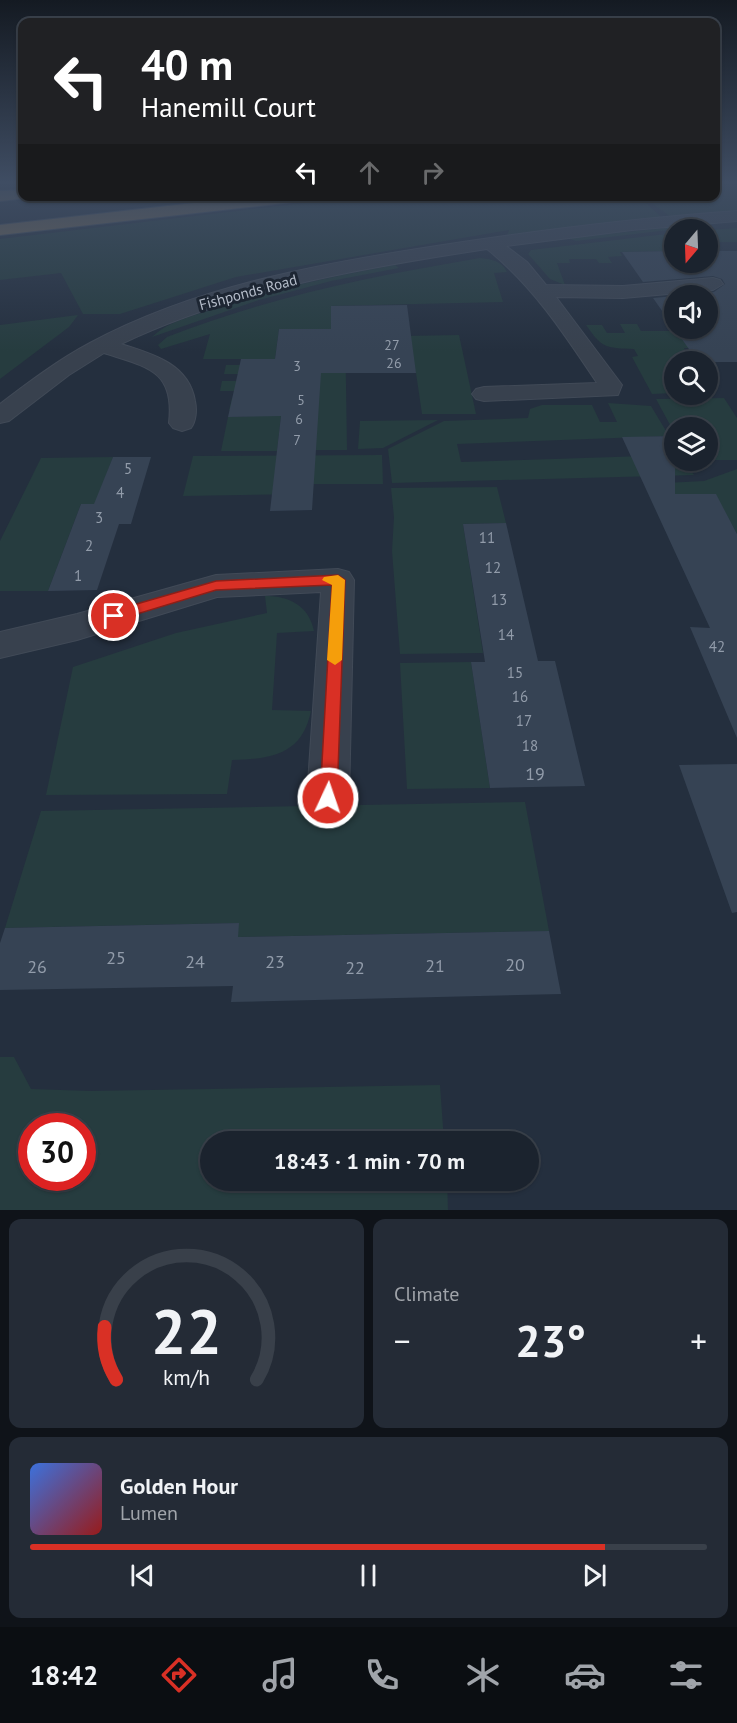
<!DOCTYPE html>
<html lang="en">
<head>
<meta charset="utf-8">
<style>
  body { margin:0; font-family:"PT Sans",sans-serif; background:#242b36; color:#f1f3f6; height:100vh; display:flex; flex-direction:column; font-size:22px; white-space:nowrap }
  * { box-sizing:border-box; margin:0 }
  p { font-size:20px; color:#a0a4aa }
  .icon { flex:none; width:33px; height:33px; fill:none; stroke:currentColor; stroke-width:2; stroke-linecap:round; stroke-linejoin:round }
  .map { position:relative; height:1210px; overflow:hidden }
  .side { display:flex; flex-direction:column; gap:9px; padding:9px; background:#0f1319; flex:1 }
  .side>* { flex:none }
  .top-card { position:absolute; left:18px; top:18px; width:702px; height:183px; border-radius:12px; box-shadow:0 2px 4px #0004,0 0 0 2px #39404a; background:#202124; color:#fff; overflow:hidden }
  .needle { width:39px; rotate:199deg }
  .controls { position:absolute; left:664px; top:219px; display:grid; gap:12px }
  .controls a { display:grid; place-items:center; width:54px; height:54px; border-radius:50%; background:#1b232e; box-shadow:0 2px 4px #0004,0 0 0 2px #39404a; font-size:30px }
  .speed { position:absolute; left:18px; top:1113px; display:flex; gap:12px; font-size:30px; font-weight:700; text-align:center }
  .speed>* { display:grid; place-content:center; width:78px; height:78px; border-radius:50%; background:#1b232e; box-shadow:0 2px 4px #0004,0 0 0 2px #39404a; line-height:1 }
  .speed .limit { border:9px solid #d22; background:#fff; color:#111 }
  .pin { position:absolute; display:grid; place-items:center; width:51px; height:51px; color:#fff; margin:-26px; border:3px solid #fff; border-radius:50%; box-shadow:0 2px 6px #0007 }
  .me { position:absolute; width:66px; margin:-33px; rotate:3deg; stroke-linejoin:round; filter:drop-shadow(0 0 4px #0008) }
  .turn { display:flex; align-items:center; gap:21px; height:126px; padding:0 24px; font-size:27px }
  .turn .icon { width:78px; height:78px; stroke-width:2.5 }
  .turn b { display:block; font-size:42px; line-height:51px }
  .lanes { display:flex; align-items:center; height:57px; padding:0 24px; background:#0003; justify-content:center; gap:30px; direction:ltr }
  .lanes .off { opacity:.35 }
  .big { font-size:45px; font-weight:800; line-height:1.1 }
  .side .widget { flex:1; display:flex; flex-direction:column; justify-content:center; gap:9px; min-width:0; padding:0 21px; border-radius:12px; background:#242b36 }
  .side .dial { align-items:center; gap:0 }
  .dial svg { height:156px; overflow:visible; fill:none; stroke:#39404a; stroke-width:7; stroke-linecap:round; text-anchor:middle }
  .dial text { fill:#f1f3f6; stroke:none }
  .song { display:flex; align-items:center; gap:18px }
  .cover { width:72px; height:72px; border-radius:9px; background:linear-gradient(135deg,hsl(220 70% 55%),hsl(0 70% 35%)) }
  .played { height:6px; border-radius:3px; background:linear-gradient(90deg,#d93025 85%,#39404a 85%) }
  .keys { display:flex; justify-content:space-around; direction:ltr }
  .heat { display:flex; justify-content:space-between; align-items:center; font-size:33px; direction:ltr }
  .side .tiles { flex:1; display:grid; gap:9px; grid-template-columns:1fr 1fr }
  .widget:last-child { grid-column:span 2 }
  .trip { position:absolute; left:200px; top:1131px; width:339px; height:60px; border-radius:30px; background:#1b232e; box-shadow:0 2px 4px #0004,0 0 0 2px #39404a; font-weight:800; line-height:60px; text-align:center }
  .dock { display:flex; height:96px; justify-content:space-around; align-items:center; background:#0b0e12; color:#a0a4aa }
  .dock .icon { width:42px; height:42px }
  .dock .on { color:#d93025 }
  .dock b { font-size:27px; color:#f1f3f6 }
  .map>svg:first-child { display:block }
</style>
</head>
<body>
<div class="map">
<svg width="737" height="1210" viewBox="0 0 737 1210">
  <rect width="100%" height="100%" fill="#242f3e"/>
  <path fill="#263c3f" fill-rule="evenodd" d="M 716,182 L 737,182 L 737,212 L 671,217 L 653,204 L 652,200 C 667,191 698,196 716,196 Z
    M 363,196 L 651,197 L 645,202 L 661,217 L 507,235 L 509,230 L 236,277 L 120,314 L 83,314 L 61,273 L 0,280 L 0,239 Z
    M 675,227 L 677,229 L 576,241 L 568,238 Z
    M 737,228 L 737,242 L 708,242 L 708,230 Z
    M 675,233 L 675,251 L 620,252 L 622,256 L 608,257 L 612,263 L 599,263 L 596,259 L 569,259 L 570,263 L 557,263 L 565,285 L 550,279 L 528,254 L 531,250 Z
    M 480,258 C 491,259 502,261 507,272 L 494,273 L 503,302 L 331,306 L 331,319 L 345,319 L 347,450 L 316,450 L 309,359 L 311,329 L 279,329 L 275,359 L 284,391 L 277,451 L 221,451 L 228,417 L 253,416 L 254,409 L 229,410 L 232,398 L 256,398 L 257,391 L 220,391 L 222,381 L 246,381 L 248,374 L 224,374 L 226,365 L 249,365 L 250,359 L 203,359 L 210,334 L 161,349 L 158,345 L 167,337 C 273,296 368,277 480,258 Z
    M 395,265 L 399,268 L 331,281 L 259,300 L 152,337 C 169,321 193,316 215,309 C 274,289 334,276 395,265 Z
    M 78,315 L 69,327 L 0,379 L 0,325 Z
    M 620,324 L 637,324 L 641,331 L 675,331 L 671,324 L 675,328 L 735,348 L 684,348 L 692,361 L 675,362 L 675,393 L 652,394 L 632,357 L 638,356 L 634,349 C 605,348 602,348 586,325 L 602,325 L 607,333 L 625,333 Z
    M 459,335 L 476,414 L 422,414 L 416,373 L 404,336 Z
    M 724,398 L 737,418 L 737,460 L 708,460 L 708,428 L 675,428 L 675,434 L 656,399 Z
    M 608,403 L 651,406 L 669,436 L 457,444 L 461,462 L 675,455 L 675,460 L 683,461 L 694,475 L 392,483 L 388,449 L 444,421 L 528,418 L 530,409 L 542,405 L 592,405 L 600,422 L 617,422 Z
    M 438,420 L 383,448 L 358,449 L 360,421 Z
    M 382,455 L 383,484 L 306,484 L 305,494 L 183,496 L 193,456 Z
    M 113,457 L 95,504 L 81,504 L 48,591 L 0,591 L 0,541 L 41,458 Z
    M 737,469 L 737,534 L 715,494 L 649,495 L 646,484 L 704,481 Z
    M 497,487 L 506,523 L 463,524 L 483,653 L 400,654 L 392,551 L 394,517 L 391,488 Z
    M 265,596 C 290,596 309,606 314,631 L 277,633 L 272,710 L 311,711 C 302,755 271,759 232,760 L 227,794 L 46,795 L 73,667 L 176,633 L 267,613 Z
    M 471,662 L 490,788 L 407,789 L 400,663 Z
    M 525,802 L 549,931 L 238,937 L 238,923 L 5,928 L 41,811 Z
    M 0,1057 L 14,1057 L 31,1089 L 90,1091 L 440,1085 L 444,1141 L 210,1142 L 210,1180 L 447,1181 L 448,1210 L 0,1210 ZM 32,1126 L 82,1126 L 82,1178 L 32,1178 Z"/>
  <path fill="#364354" d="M 675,251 L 675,262 L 708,262 L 708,251 L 737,251 L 737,362 L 698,362 L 653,298 L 675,296 L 675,328 L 708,328 L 708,296 L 677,296 L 714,292 L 725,284 L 722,279 L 713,276 L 643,282 L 622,252 Z
    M 407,305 L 416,373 L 321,373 L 312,510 L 270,511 L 281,416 L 228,417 L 241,359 L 275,359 L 279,329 L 331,329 L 331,306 Z
    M 675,436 L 675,494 L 716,494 L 737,534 L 737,738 L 690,627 L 710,628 L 622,437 Z
    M 113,457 L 151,457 L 131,524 L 119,524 L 97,590 L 48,591 L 81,504 L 94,504 Z
    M 506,523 L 538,661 L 555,661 L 585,786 L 490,788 L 471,662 L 485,662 L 463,524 Z
    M 737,764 L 737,912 L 732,913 L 679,765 Z
    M 239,923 L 238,937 L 549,931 L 561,994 L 231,1002 L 233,986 L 0,990 L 0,943 L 5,928 Z"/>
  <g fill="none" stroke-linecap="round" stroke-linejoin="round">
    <defs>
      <path id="minor" d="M 737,211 L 737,221 L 632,230 L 506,246 L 527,262 L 546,285 L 623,286 L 713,278 L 720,280 L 723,284 L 713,290 L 623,298 L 556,297 L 622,385 L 618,395 L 484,401 L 476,399 L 472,394 L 476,389 L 484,387 L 597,383 C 565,335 533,286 487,249 C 362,268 237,289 121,344 C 153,354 189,364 195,401 C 197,410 196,421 191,428 L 182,431 L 173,428 L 169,423 C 175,370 147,367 104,353 L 69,375 L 9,421 L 0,423 L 0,404 C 29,382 58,360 90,343 C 198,285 324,263 443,245 C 541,230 639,218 737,211 Z
        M 338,569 L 349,572 L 354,580 L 349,798 L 343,811 L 328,817 L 313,811 L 307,798 L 321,592 L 217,597 L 77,640 L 0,658 L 0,632 L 77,614 L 216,575 Z"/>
      <path id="highway" d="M 22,190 L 22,196 L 29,196 L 27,198 L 0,201 L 0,191 Z
        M 256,196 L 309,196 L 302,201 L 0,235 L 0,225 Z"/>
    </defs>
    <use href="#minor" stroke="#414a57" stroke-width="2"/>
    <use href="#highway" stroke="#434c59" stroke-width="2"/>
    <use href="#minor" fill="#38414e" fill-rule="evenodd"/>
    <use href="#highway" fill="#746855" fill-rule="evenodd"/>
  </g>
  <linearGradient id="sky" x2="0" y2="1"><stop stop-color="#141a22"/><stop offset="0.52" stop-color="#3f4d63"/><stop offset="1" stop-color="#3f4d63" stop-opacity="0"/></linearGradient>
  <rect width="737" height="351" fill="url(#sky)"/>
  <path fill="#d93025" stroke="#8d1f18" stroke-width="1.5" d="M 338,575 L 345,580 L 337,798 L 334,803 L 328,805 L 322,803 L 320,798 L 332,585 L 216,590 L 114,621 L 107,616 L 109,612 L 216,581 Z"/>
  <path fill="#f59e0b" d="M 338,575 L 345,580 L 342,660 L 335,665 L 327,660 L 332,585 L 322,580 L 324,577 Z"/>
  <g text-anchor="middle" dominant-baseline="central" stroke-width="6" stroke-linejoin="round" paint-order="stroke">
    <g font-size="14" fill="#929caa">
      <text x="392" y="345">27</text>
      <text x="394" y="363">26</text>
      <text x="297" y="366">3</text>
      <text x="301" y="400">5</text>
      <text x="299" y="419">6</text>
      <text x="297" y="440">7</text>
    </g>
    <g font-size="15" fill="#b4bcc9" stroke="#1d2633">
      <text transform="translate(248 292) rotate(-15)">Fishponds Road</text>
    </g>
    <g font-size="15" fill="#929caa">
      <text x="128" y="468">5</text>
      <text x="120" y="492">4</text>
      <text x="99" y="517">3</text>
      <text x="487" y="537">11</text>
      <text x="89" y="545">2</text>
      <text x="493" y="567">12</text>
      <text x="78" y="575">1</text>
      <text x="499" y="599">13</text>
      <text x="506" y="634">14</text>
      <text x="717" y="646">42</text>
      <text x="515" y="672">15</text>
      <text x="520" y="696">16</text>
      <text x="524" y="720">17</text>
      <text x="530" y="745">18</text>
    </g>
    <g font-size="18" fill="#929caa">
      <text x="535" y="773">19</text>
      <text x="116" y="957">25</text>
      <text x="195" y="961">24</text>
      <text x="275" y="961">23</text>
      <text x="515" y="964">20</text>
      <text x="435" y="965">21</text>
      <text x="37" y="966">26</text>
      <text x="355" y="967">22</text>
    </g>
  </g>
</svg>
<div class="controls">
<a><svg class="needle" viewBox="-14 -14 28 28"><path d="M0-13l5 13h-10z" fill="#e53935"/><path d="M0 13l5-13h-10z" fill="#a0a4aa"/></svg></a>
<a><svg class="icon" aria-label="sound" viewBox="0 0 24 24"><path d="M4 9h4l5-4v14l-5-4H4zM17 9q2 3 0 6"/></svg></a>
<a><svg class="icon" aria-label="search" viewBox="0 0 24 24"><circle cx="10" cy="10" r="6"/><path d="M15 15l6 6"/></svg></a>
<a><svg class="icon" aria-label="layers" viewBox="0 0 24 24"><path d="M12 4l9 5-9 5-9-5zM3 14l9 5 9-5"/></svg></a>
</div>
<div class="speed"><div class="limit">30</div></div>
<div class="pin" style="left:114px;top:616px;background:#d93025"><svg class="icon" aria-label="arrive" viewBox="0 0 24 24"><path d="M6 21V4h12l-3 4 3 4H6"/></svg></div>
<svg class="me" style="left:328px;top:798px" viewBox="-20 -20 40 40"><circle r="17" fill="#d93025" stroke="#fff" stroke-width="3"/><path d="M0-11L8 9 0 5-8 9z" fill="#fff"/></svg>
<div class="trip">18:43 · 1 min · 70 m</div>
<div class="top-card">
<div class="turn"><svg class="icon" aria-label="left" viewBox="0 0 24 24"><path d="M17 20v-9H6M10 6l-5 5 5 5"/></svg><div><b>40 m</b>Hanemill Court</div></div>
<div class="lanes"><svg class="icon" aria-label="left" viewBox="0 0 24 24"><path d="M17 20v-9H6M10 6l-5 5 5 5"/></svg><svg class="icon off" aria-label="ahead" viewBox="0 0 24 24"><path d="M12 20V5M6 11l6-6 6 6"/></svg><svg class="icon off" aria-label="right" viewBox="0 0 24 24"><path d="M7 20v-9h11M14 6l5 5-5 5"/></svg></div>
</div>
</div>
<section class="side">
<div class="tiles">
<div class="widget dial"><svg viewBox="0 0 100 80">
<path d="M14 69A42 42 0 1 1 86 69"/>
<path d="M14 69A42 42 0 0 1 8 42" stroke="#d93025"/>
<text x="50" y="56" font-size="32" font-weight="700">22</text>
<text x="50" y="72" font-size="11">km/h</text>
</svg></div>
<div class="widget"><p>Climate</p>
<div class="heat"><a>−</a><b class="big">23°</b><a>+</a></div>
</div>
<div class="widget">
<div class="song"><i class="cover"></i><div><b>Golden Hour</b><p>Lumen</p></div></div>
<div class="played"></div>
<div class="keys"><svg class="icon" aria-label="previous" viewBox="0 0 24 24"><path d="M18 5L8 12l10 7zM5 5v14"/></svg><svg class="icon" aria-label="pause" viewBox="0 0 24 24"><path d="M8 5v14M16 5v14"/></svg><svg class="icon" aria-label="next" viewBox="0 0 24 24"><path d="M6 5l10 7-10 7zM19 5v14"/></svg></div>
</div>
</div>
</section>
<nav class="dock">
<b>18:42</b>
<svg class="icon on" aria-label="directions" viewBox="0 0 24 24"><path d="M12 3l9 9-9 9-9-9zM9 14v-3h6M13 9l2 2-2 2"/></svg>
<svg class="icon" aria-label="music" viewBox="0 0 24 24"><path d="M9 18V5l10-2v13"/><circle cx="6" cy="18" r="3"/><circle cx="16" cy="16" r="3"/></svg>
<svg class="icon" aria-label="phone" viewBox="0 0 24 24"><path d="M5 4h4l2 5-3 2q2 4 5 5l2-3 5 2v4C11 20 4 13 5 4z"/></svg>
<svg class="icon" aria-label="climate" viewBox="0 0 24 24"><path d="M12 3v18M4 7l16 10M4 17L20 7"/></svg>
<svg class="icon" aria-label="car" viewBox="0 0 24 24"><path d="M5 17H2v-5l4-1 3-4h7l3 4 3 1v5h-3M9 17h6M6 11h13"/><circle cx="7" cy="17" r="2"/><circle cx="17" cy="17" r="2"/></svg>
<svg class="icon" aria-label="filters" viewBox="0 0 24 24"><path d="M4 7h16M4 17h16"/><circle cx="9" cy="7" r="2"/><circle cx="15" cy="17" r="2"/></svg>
</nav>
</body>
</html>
